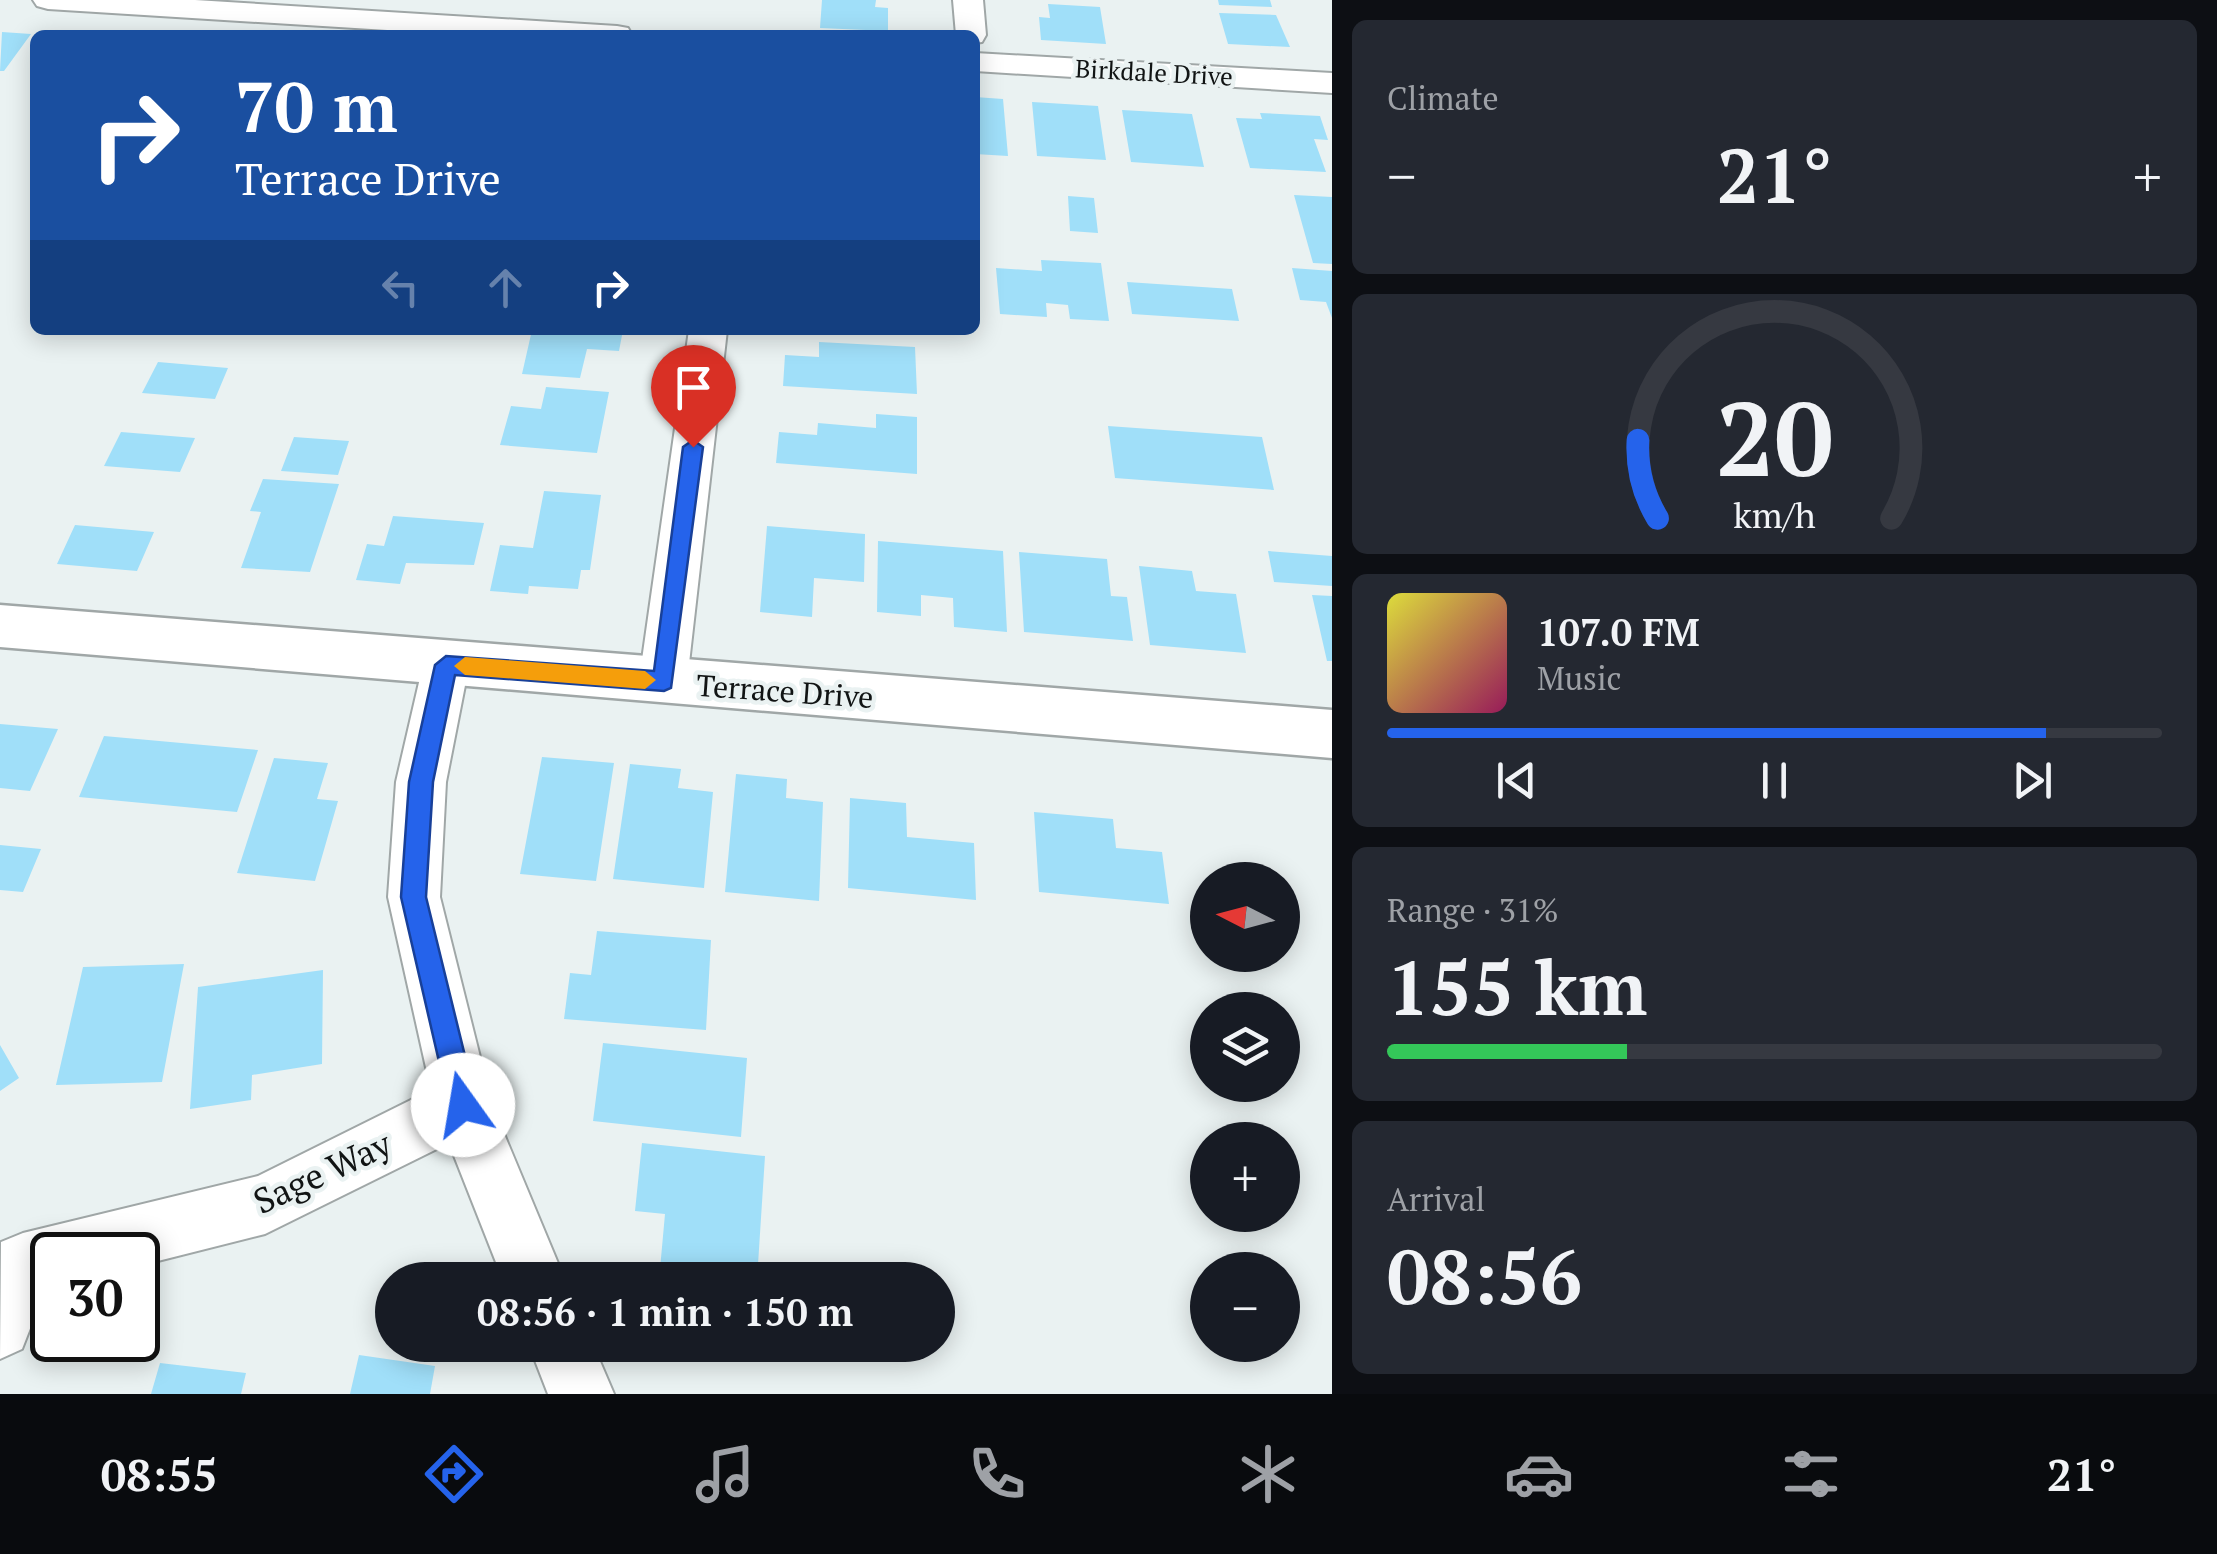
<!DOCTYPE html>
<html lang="en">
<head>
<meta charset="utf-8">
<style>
  body { margin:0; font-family:"PT Serif",serif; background:#242831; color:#f1f3f6; height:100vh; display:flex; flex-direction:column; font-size:38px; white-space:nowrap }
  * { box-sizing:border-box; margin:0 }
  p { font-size:32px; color:#9ea1a6 }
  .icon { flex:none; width:55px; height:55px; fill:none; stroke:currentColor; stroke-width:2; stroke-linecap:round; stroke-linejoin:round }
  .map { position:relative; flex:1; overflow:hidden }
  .side { display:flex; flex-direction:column; gap:20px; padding:20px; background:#0d0f14; width:885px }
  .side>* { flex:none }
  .banner { position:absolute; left:30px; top:30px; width:950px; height:305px; border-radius:15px; box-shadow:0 5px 25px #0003; background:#1a4fa0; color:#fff; overflow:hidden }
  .needle { width:65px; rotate:276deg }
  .buttons { position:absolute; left:1190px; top:862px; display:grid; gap:20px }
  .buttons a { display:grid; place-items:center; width:110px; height:110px; border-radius:50%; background:#171b24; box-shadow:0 5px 25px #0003; font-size:50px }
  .speed { position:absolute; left:30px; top:1232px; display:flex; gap:20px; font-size:50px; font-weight:700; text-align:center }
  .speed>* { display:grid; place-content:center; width:130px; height:130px; border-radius:50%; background:#171b24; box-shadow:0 5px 25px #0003; line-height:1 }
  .speed .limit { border:5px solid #111; border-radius:15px; background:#fff; color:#111 }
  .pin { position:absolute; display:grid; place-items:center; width:85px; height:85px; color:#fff; margin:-102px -42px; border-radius:50% 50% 50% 0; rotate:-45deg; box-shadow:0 0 10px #0007 }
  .pin .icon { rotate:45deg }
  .me { position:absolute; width:110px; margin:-55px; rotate:347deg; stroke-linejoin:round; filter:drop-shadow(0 0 8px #0008) }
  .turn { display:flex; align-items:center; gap:35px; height:210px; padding:0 40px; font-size:45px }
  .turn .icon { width:130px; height:130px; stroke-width:2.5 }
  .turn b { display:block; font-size:70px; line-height:85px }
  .lanes { display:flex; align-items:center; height:95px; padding:0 40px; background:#0003; justify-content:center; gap:50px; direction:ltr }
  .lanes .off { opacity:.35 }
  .big { font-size:75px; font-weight:600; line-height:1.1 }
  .side .tile { flex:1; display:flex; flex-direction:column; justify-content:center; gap:15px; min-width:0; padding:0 35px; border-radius:15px; background:#242831 }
  .side .dial { align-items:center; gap:0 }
  .dial svg { height:260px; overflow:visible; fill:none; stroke:#363941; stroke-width:7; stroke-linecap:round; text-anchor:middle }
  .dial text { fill:#f1f3f6; stroke:none }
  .song { display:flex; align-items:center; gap:30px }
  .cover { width:120px; height:120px; border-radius:15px; background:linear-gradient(135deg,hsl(60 70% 55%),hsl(330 70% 35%)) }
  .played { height:10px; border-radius:5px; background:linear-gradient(90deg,#2563eb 85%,#363941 85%) }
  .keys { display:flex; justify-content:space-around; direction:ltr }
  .heat { display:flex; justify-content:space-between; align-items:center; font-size:55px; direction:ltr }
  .charge { height:15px; border-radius:8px; background:linear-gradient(90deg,#34c759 31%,#363941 0) }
  .trip { position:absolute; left:375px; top:1262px; width:580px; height:100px; border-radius:50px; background:#171b24; box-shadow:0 5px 25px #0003; font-weight:600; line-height:100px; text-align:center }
  .tab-bar { display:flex; height:160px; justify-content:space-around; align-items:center; background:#090b0e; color:#9ea1a6 }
  .tab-bar .icon { width:70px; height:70px }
  .tab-bar .active { color:#2563eb }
  .tab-bar b { font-size:45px; color:#f1f3f6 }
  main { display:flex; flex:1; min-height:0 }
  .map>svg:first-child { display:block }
</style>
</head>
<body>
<main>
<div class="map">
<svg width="1332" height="1394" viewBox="0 0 1332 1394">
  <rect width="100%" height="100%" fill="#eaf2f2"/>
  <path fill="#a0dff9" d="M 822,0 L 876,0 L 875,7 L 888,8 L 888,31 L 820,28 Z
    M 1218,0 L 1270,0 L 1272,7 L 1219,5 Z
    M 1048,4 L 1100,7 L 1106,44 L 1041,40 L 1039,17 L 1050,18 Z
    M 1219,13 L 1276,15 L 1290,47 L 1228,44 Z
    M 2,32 L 31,34 L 4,71 L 0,71 Z
    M 975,97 L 1003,99 L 1008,156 L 975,154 Z
    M 1032,102 L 1098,106 L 1106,160 L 1037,156 Z
    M 1122,110 L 1192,114 L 1204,167 L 1131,162 Z
    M 1260,113 L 1320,116 L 1328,140 L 1314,139 L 1326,172 L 1250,168 L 1236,118 L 1262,119 Z
    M 1294,195 L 1332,197 L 1332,264 L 1313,263 Z
    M 1068,196 L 1094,198 L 1098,233 L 1070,231 Z
    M 1041,260 L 1101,263 L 1109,321 L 1070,319 L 1068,305 L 1046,303 L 1047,317 L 1000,314 L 996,268 L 1042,271 Z
    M 1292,268 L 1332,271 L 1332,318 L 1326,302 L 1300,300 Z
    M 1127,282 L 1232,289 L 1239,321 L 1132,314 Z
    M 532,330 L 623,330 L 619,351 L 587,349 L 580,378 L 522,374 Z
    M 819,342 L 915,347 L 917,394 L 783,386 L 785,355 L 819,357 Z
    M 158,362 L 228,368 L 215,399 L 142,393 Z
    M 546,387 L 609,392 L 597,453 L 500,445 L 511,406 L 541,409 Z
    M 876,414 L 917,417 L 917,474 L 776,463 L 779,432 L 817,435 L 818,423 L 876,428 Z
    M 1108,426 L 1262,437 L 1274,490 L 1115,478 Z
    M 121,432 L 195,438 L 180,472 L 104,466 Z
    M 294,437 L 349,441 L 338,475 L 281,471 Z
    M 263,479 L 339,484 L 310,572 L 241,568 L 261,512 L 250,511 Z
    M 544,491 L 601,495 L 590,570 L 581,570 L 578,589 L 529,586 L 528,594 L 490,591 L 500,545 L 533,548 Z
    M 393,516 L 484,523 L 474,565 L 406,563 L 400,584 L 356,580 L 367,544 L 384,546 Z
    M 75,525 L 154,532 L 137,571 L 57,564 Z
    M 767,526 L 865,534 L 864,582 L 814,578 L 812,617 L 760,612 Z
    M 878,541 L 1003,551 L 1007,632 L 954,627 L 953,598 L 921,595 L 921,616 L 877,612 Z
    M 1268,551 L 1332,556 L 1332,586 L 1274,582 Z
    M 1019,552 L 1107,559 L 1111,596 L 1127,597 L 1133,641 L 1024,632 Z
    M 1139,566 L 1192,571 L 1196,591 L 1236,594 L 1246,653 L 1150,645 Z
    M 1312,595 L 1332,596 L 1332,661 L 1327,661 Z
    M 0,724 L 58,729 L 30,791 L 0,788 Z
    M 104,736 L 258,750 L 237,812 L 79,797 Z
    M 542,757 L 614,763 L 596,881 L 520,874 Z
    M 274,758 L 328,763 L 317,799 L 338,801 L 315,881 L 237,873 Z
    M 630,764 L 681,769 L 678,788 L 713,792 L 704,888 L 613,879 Z
    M 736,774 L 787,779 L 786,798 L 823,802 L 819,901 L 725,892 Z
    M 850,798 L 906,803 L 907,837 L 974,843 L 976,900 L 848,888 Z
    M 1034,812 L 1113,819 L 1116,848 L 1162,852 L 1169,904 L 1039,892 Z
    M 0,845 L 41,849 L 23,892 L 0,890 Z
    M 597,931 L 711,940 L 706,1030 L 564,1019 L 570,973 L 591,975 Z
    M 184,964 L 162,1082 L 56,1085 L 83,967 Z
    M 323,970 L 322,1064 L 252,1075 L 251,1100 L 190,1109 L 198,987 Z
    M 603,1043 L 747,1058 L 741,1137 L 593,1121 Z
    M 0,1045 L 19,1078 L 0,1091 Z
    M 642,1143 L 765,1156 L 757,1280 L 659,1280 L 665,1214 L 635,1211 Z
    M 359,1355 L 435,1366 L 430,1394 L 350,1394 Z
    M 160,1363 L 246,1373 L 241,1394 L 151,1394 Z"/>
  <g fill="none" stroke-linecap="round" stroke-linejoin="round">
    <defs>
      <path id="minor" d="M 33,0 L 195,0 L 617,26 L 628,28 L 632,35 L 468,35 L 48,9 L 37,6 Z
        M 953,0 L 983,0 L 986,35 L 982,42 L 975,43 L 975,35 L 956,35 Z
        M 975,53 L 1332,73 L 1332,93 L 975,71 Z
        M 689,330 L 727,330 L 687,681 L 680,695 L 663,700 L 646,695 L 639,681 Z
        M 446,646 L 463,652 L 469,665 L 446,782 L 440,897 L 492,1105 L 565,1280 L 503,1280 L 449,1143 L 265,1234 L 138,1266 L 138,1255 L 52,1255 L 52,1288 L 45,1290 L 22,1349 L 0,1359 L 1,1242 L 23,1233 L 258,1176 L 431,1090 L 388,897 L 396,782 L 423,665 L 429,652 Z
        M 529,1345 L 593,1345 L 614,1394 L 548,1394 Z"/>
      <path id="tertiary" d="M 0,605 L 1332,710 L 1332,758 L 0,647 Z"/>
    </defs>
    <use href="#minor" stroke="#a0a7a7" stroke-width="4"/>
    <use href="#tertiary" stroke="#a0a7a7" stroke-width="5"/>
    <use href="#minor" fill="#fff" fill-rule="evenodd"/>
    <use href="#tertiary" fill="#fff" fill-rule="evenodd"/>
  </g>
  <path fill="#2563eb" stroke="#184099" stroke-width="2.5" d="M 693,440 L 703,447 L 671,688 L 664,691 L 455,675 L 433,782 L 426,897 L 477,1105 L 473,1115 L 463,1119 L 453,1115 L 449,1105 L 401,897 L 409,782 L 435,665 L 446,656 L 654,671 L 683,447 Z"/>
  <path fill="#f59e0b" d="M 465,657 L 645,671 L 656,680 L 645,689 L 465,675 L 454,666 Z"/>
  <g text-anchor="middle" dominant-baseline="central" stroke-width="9" stroke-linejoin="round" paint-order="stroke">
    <g font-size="25" fill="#111414" stroke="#eaf2f2">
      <text transform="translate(1154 72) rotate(3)">Birkdale Drive</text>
    </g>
    <g font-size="30" fill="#111414" stroke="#eaf2f2">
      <text transform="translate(785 691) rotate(4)">Terrace Drive</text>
    </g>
    <g font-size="35" fill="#111414" stroke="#eaf2f2">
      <text transform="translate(322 1172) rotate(-25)">Sage Way</text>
    </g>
  </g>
</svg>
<div class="buttons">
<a><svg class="needle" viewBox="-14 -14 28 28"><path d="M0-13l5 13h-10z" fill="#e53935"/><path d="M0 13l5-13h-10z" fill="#9ea1a6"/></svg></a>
<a><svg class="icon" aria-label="layers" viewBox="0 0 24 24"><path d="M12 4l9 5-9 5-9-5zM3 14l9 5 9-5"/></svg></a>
<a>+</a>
<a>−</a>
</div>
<div class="speed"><div class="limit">30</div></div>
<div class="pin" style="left:693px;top:447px;background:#d93025"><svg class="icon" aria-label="arrive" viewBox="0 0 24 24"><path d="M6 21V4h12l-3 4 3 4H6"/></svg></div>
<svg class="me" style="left:463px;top:1105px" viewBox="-20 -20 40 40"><circle r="19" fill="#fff"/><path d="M0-13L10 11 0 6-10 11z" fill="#2563eb"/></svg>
<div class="trip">08:56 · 1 min · 150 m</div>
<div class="banner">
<div class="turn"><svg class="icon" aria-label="right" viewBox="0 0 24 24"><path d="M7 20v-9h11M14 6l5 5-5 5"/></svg><div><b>70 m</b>Terrace Drive</div></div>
<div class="lanes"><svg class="icon off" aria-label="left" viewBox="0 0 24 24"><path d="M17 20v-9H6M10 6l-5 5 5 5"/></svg><svg class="icon off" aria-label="ahead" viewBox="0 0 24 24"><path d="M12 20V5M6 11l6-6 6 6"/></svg><svg class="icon" aria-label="right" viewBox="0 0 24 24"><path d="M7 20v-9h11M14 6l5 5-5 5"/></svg></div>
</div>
</div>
<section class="side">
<div class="tile"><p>Climate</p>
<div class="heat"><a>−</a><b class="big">21°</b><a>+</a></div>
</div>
<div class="tile dial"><svg viewBox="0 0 100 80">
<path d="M14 69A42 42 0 1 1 86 69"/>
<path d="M14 69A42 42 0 0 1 8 45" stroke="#2563eb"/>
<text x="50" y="56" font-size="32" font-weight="700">20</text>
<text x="50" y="72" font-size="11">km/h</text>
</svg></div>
<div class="tile">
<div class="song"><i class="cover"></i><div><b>107.0 FM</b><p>Music</p></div></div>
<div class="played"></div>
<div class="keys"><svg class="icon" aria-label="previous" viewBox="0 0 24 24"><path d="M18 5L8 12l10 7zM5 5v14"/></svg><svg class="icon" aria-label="pause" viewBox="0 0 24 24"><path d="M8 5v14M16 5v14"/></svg><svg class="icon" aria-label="next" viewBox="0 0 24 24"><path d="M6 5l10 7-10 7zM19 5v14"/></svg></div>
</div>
<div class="tile"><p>Range · 31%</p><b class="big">155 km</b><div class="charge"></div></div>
<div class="tile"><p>Arrival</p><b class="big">08:56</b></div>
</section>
</main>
<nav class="tab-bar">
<b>08:55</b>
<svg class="icon active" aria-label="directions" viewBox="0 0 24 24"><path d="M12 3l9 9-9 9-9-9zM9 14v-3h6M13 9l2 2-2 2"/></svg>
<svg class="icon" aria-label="music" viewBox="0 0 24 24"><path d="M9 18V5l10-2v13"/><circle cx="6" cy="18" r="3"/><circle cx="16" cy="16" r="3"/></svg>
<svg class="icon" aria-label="phone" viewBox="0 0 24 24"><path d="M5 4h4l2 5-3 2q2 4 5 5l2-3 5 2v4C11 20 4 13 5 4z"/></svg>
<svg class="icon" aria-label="climate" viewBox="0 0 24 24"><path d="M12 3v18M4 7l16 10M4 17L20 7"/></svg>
<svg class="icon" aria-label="car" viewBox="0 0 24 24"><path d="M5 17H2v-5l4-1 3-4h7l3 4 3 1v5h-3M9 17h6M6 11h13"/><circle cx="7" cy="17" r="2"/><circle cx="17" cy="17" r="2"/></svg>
<svg class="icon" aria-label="filters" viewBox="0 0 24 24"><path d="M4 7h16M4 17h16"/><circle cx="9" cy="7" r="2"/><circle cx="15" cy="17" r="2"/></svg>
<b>21°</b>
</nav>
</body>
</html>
